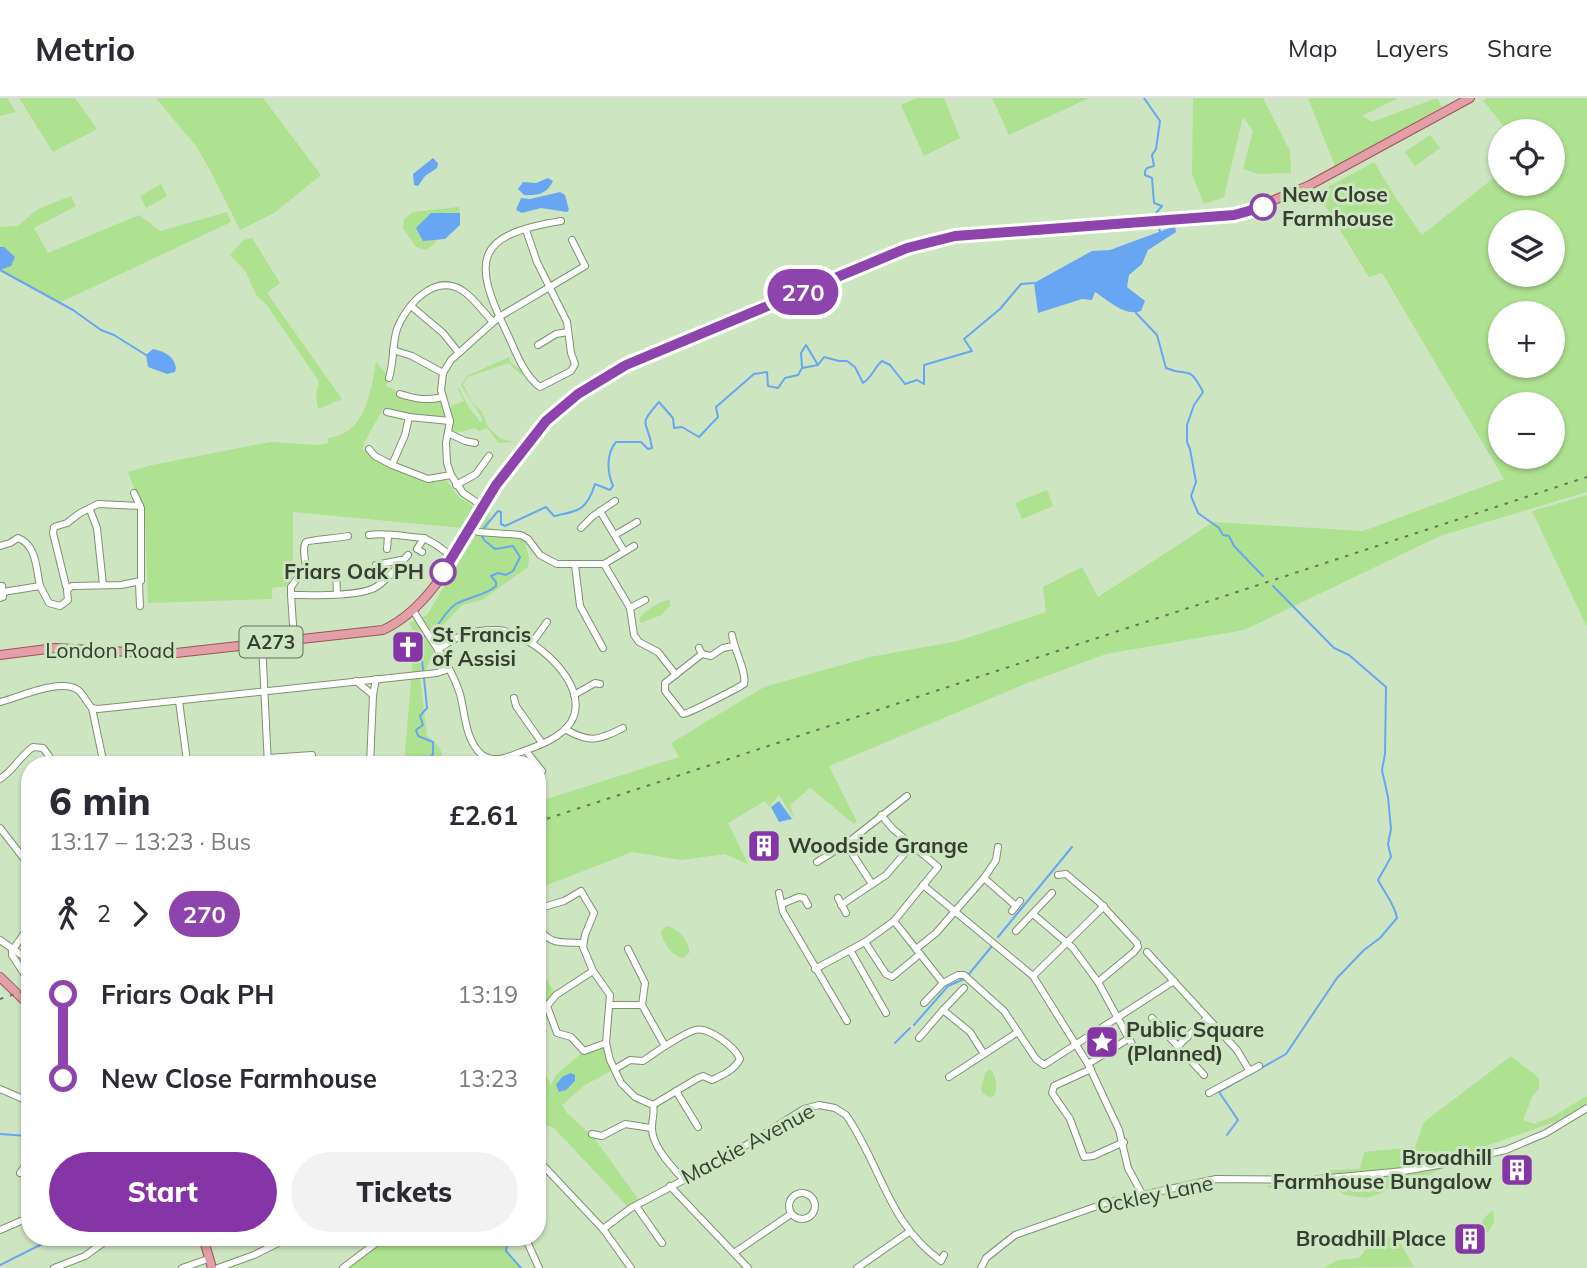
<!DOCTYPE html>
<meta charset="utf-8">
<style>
:root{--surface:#fff;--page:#f2f2f3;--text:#2b2b33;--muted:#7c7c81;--line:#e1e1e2;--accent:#8535a5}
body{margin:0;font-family:Mulish,sans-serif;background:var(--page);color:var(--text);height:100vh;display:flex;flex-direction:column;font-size:26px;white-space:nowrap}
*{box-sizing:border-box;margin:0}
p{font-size:23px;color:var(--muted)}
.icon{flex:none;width:38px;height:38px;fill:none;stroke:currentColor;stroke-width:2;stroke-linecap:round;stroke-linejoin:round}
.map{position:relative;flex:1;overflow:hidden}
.panel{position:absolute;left:21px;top:658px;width:525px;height:490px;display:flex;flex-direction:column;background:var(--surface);border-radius:28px;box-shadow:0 2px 5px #0004}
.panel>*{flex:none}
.badge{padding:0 14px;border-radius:23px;font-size:24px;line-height:46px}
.tools{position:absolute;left:1488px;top:21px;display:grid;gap:14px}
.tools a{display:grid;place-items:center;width:77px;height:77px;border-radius:50%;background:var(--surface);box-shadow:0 2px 5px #0004;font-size:35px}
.map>.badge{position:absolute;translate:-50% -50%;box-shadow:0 0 0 4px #fff}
.legs{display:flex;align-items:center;gap:10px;height:77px;padding:0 28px;font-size:23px}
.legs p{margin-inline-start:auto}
.overview{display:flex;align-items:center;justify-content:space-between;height:119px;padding:0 28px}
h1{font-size:38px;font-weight:800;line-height:52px}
.cta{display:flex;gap:14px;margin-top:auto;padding:14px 28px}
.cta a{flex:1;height:80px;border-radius:42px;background:var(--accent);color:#fff;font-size:28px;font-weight:800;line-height:80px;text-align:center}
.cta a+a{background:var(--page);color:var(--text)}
ul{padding:0 28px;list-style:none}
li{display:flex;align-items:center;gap:24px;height:84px;font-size:26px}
li i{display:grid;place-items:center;width:10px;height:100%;margin:0 9px;background:currentColor}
li i::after{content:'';width:18px;height:18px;margin:-9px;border:5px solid;border-radius:50%;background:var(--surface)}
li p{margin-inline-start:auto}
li:first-child i{background:linear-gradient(#0000 50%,currentColor 0)}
li:last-child i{background:linear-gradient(currentColor 50%,#0000 0)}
header{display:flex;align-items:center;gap:42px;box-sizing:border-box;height:98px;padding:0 35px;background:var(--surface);border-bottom:2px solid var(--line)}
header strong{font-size:33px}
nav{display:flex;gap:38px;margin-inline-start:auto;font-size:24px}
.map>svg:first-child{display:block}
</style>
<header>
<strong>Metrio</strong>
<nav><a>Map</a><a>Layers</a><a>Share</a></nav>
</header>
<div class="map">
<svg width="1587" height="1170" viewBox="0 0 1587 1170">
<rect width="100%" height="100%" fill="#cee5c2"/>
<g fill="#aee190" fill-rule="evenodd">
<polygon points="0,0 7,0 16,14 0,18"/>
<polygon points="19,0 75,0 97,31 53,54"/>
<polygon points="156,0 263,0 321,77 274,115 240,132 210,72 196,48"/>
<polygon points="917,0 944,0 960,40 924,58 901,7"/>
<polygon points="992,0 1089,0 1009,37"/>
<polygon points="1193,0 1263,0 1290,53 1291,75 1259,76 1243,71 1253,33 1243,19 1224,99 1204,106 1192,76"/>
<polygon points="1308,0 1398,0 1362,18 1372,24 1437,0 1442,9 1335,68"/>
<path d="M1487,0H1587V394L1440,438L1244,532L1106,556L1030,584L829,668L857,724L854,726L810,690L790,707L794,721L779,697L769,709L765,703L728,725L748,766L725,756L682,762L632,754L537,791V704L679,659L671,645L764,589L870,559L958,543L1046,514L1043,489L1082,469L1098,499L1213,424L1363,433L1504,381L1384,178L1381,175L1369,179L1317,95L1374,64L1396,100L1422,137L1500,75V86H1552V33H1507L1483,2ZM1500,124H1552V177H1500ZM1500,215H1552V268H1500ZM1500,306H1552V359H1500Z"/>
<polygon points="1430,37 1440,50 1415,68 1405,54"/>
<polygon points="161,86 167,98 146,110 140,98"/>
<polygon points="71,98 76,108 34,130 48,155 139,117 160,133 227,114 231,124 61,204 0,172 0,129 18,128 38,111"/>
<polygon points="459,109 460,115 431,115 437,140 436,144 427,152 416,149 403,130 404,121 413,114"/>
<polygon points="252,140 280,185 267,195 342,301 318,311 316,299 319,283 266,206 256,197 246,174 230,157 244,142"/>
<polygon points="509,259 511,265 525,275 521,277 509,265 468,279 463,286 472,304 482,314 488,329 501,341 515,344 499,345 487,330 479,333 475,330 460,334 452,333 451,308 464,303 458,291 459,290 468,308 481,325 482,320 461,287 467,278"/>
<path d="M376,264L387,276L385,281L388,284L386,288L399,294V298L421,304L441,302L446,319L407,317L383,311L364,345L363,351L374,361L426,385L446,382L458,398L474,409L462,430L293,414V460L289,488L272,490V501L148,505L145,419L128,374L152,367L270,344L318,347L329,345L327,340C333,339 339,338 344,335C367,324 372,287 376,264Z"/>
<polygon points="1047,392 1053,408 1022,421 1015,405"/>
<polygon points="1587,397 1587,529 1532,413"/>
<path d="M490,413L488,430L523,436L529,460L528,469L482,502L462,507L441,529L430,547L435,555L420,580L427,638C437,646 445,653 442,667H404L415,536L409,525L427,517Z"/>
<path d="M670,502V508L661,517L641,525L639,521C644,513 661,502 670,502Z"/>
<path d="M667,828C678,830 690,844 689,855L683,860C673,859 662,844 661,833Z"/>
<polygon points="537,860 541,862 541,872 556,897 549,905 552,919 537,927"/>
<polygon points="606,945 615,971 585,987 562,1007 567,1015 594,1040 639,1102 632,1113 554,1030 537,1024 537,962 551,987 555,978 584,953"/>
<path d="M1511,958L1539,980V991L1532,999L1523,1022L1534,1026L1554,1018L1587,998V1005L1557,1023L1489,1047L1417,1083L1387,1091L1382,1095L1367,1100L1345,1097L1329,1088C1309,1095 1290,1083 1269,1090L1266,1088L1296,1084H1318L1330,1072L1360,1071L1364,1054L1415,1049L1424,1024Z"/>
<path d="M990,971C996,977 998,990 994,998L989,999L983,996L981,991L985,975Z"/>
<polygon points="1493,1112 1494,1124 1488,1134 1483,1134 1480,1129 1484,1120"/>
<polygon points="389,1139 506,1139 505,1149 520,1170 347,1170"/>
<polygon points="1382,1139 1397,1139 1414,1169 1324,1170 1338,1162 1359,1160 1371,1145"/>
</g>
<g fill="#68a6f3">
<polygon points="433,60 438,65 437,70 425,78 418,88 414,87 413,76"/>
<path d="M548,80L553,83C547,96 537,98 524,97L518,91L523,84L536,85Z"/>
<polygon points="560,94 565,97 569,112 567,114 541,110 522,115 516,112 521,100 530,101"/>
<polygon points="431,115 460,115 460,127 445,141 423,143 416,130"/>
<path d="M1175,128L1176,134L1148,152L1142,166L1129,177L1127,189L1145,203L1141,213C1125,219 1108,202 1095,194L1092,202L1082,201L1038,215L1034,185L1092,153L1110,152Z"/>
<polygon points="0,149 4,149 15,159 11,168 0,172"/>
<path d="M153,251C164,253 174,258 176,270L175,274L167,276L148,269L146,257Z"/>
<polygon points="779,703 792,721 779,724 771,709"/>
<polygon points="571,975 575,977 575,983 566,992 559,994 556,987 562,979"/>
</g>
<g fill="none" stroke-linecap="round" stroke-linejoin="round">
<g stroke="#68a6f3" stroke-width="2">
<polyline points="1144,0 1160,23 1156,51 1152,57 1154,68 1147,70 1145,73 1145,77 1152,80 1154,105 1162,108 1156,115 1157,119"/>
<polyline points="1158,124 1160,134"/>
<polyline points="0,172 73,212 101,232 114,237 146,257"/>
<path d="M1136,215L1157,237L1166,270C1189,280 1188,265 1203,294L1194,307L1187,327V344L1190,351L1196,384L1191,398L1198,415L1219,430L1223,437L1229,438L1234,448L1263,478"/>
<polyline points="802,269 801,255 806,247 818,267"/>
<path d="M483,431L498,413L501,414V426L505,428L546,409L554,418C579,413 587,412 595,386L610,392L613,388C607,374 606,356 616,344H641L648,351L652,350C648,321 636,330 659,304L673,320L674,330L682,329L699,339L718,319L716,309L754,276L767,274L768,288L778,290L785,280L798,277L802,270L818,267L824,259L839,263H847L855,269L863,285C872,279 874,270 882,263L890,267L905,286L917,282L924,286V267L972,253L964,241L1000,211L1021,186L1034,185"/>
<path d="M430,535C440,527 445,513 456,506C470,498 485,498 496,488V484L491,478L498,475L506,477L513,473L520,459L513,448L495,451L484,442L481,436"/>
<polyline points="423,572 420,540 425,538"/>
<polyline points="424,580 427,610 420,618 423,627 416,632 418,638 433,644 433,656 424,667"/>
<polyline points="998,839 1072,749"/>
<polyline points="969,876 992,848"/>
<polyline points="914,927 948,888 964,881"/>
<polyline points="895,945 910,930"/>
<polyline points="0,1036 28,1038 30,1041"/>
<path d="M1227,1037L1238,1022L1219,994L1286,956L1337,880L1364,852L1380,840L1397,820C1395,807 1384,794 1378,782L1391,759L1388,746L1391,731L1388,699L1382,672L1385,656L1386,589L1349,557L1334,550L1273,488"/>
<polyline points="508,1139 506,1153 521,1170"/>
<polyline points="0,1167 46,1144 68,1139"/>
</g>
<defs>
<g id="minor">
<path d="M526,132L537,164L567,224L571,255L575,266L571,273L540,289C524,278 515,252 507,235C471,161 475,137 561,123"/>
<polyline points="411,208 443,235 459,255"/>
<polyline points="538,247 556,236 568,234"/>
<polyline points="393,252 412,258 443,275"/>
<path d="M389,280C394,264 392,247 397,231C406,207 435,174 463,193C474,200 483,214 493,224"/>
<path d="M400,296C416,301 427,303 443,299"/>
<polyline points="387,314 409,319"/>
<polyline points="450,323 409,319 405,337 392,367 428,381 451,377"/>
<polyline points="448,335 465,343 475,345"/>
<polyline points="369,351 375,358 392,367"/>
<polyline points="456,387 476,376 489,358"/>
<polyline points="484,409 463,395 451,377 447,365 446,345 450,323 441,292 443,275 451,262 499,219 585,168 572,142"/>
<polyline points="90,412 97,430 103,487"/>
<polyline points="600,413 624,453"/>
<polyline points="471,430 478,434 521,437 528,441 540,457 557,466 604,466 634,448"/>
<polyline points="581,430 593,418 615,403"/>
<path d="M369,437C386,434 406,439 424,440"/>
<polyline points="615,437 637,424"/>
<path d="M0,448L10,445L18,440C37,447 36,471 40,488"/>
<polyline points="387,451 388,438"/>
<polyline points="422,454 417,451 424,440 435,446 453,459"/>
<polyline points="604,466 630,510 634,537 639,544 658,554 676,577"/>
<polyline points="376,467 401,462"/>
<polyline points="575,467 580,508 603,550"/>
<polyline points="336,474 337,496"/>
<polyline points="139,485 140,508"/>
<polyline points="0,488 2,488 3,499 0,500"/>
<polyline points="68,490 66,488 53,435 54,429 67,425 80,415 98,406 140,408"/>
<polyline points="3,494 40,488 49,505 60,508 68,502 67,492 72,488 121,487 141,483 141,410 134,395"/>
<path d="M291,497V489L306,468C305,462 302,449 306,444C308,442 341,440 348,438"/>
<polyline points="630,510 645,502"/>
<path d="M413,512C429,540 450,565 460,596C465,615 465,641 481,656C493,666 509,659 521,654C538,648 561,640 571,624C593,587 532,535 498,532C476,531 455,538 438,552"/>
<path d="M294,541L291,497C311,497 360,499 376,489C389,481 398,468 408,457"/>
<polyline points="262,545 268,667"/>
<polyline points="532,545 547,524"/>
<polyline points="699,550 702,556 711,558 723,550 733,548"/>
<path d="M702,556L665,585V593L683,616C688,616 736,591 744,586C747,574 734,552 732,537"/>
<polyline points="356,583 373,597"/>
<polyline points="574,597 595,585 600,586"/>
<polyline points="514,600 516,608 542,645"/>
<polyline points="179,603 187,663"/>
<path d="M0,604C20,599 60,580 78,592C84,597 87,605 92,610L98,611L437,575L449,571"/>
<polyline points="92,610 104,667"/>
<path d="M565,631C590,646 599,642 623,630"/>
<polyline points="526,653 542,673"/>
<polyline points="268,660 312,657"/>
<polyline points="370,667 373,597 376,581"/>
<path d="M0,681C14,672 20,658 33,649L43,650L49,658L50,667"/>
<polyline points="0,730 25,762 30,772"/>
<polyline points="846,746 872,786"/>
<polyline points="817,764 846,746 907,698"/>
<polyline points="1058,777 1066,776 1099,804 1137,845 1138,849 1134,854 1098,884"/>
<polyline points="984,780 1016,808"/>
<polyline points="923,787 1033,878 1088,966 1119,1032 1128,1070 1142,1096"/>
<polyline points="779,795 783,814 847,923"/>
<polyline points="838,800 846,815"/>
<polyline points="782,806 799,799 804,800 808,807"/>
<polyline points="841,807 886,777 912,747"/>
<path d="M537,811L564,803L581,793L594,815L585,837L583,849L593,873L610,897L606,945L610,962L621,985L635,999L653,1007C655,1015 652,1020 652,1029C651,1047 671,1068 683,1081"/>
<polyline points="1012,813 1020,803"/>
<polyline points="1033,816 1073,850 1098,884 1133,948"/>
<polyline points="894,823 943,885 958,877 964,877 1004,913 1036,961 1044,967 1174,883"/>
<path d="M537,826C548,848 561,844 583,845"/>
<polyline points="1016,833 1052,795"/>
<polyline points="0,842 30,863"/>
<polyline points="865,844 886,876 892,879 920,856"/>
<polyline points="628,851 645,885 642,907"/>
<polyline points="916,851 936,835 984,780 996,762 998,749"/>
<polyline points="850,852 886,915"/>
<polyline points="12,853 12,857 25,877 30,875"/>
<polyline points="12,853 30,827"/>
<polyline points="1147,854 1237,952 1249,972"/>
<polyline points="815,871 865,844 894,823 938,769 893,731 881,717"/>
<polyline points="593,873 556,897 547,908 557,935 571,939 584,953 606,945"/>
<polyline points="1033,878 1104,808"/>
<polyline points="924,905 943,885"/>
<polyline points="610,907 642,907 665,948 643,963 630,962 615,971"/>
<polyline points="943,912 964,890"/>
<polyline points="1152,920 1204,977"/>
<polyline points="919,940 943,912 970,934 984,956"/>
<polyline points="1177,949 1207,920"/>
<polyline points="1088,966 1128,941"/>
<polyline points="1091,971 1054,988 1052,995 1070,1021 1084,1059 1093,1058 1124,1044"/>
<polyline points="949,979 1018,934"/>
<polyline points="0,991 30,1004"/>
<polyline points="676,993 698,1029"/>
<polyline points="1209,995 1259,968"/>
<path d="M653,1007L698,980L703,978L712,982C723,977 734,972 740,961C735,949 708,928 695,932C685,935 674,943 665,948"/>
<polyline points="592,1036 602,1038 625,1026 651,1030"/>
<polyline points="537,1061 603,1131 631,1170"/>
<polyline points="20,1075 30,1061"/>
<polyline points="670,1088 748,1170"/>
<circle cx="802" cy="1108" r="13"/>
<polyline points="636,1108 662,1145"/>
<path d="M603,1131L631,1110L727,1059L804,1011L819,1007L835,1010L846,1017C882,1069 887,1124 941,1163L944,1157"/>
<polyline points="0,1132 30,1119"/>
<polyline points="326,1139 332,1142 337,1139"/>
<polyline points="525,1139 539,1170"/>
<polyline points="734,1155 791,1116"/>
<polyline points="54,1170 85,1158 111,1139"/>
<polyline points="182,1170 208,1161"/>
<polyline points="218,1170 254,1157 290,1139"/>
<polyline points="343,1170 384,1139"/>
<polyline points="857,1170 909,1134"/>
<polyline points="981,1170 986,1160 1015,1137 1106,1105 1216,1081 1308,1082 1404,1073 1438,1067 1506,1052 1546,1035 1587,1010"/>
</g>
<g id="major">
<path d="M0,557L55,550L167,556L383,532C439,506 463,437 496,388C510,367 528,345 544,326C577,286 629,266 674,247C713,231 753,216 792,199C845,177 898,148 955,138L1147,124L1248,113L1310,87L1470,0"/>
<polyline points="0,879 30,908"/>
<polyline points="203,1139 212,1170"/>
</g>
</defs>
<use href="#minor" stroke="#7d9271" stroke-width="8"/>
<use href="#major" stroke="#9b5458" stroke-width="10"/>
<use href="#minor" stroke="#fff" stroke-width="6"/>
<use href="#major" stroke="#e39fa7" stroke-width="8"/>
<g stroke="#677560" stroke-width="2" stroke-dasharray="3.5 7" stroke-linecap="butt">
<polyline points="537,724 1587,379"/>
<polyline points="0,901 30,891"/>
</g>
</g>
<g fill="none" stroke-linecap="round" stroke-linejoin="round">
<defs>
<polyline id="line-1" points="443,474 496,387 546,323 578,296 626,267 907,150 955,138 1234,117 1263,109"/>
</defs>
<use href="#line-1" stroke="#fff" stroke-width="16"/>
<use href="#line-1" stroke="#8e44ad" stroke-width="10"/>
</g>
<defs>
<symbol id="church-square" viewBox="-11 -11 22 22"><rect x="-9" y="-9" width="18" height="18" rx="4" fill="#8535a5" stroke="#cee5c2"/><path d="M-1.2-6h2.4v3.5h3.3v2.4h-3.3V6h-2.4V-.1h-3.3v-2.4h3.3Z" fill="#fff"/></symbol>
<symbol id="building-square" viewBox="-11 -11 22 22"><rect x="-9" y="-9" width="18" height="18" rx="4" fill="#8535a5" stroke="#cee5c2"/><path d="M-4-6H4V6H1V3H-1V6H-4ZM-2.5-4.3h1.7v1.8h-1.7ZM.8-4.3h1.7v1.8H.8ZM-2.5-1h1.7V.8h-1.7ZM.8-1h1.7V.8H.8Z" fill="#fff"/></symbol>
<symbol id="sight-square" viewBox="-11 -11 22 22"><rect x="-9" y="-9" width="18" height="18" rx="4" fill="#8535a5" stroke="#cee5c2"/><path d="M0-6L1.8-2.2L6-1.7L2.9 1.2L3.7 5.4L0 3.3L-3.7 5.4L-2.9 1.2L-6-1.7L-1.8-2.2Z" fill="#fff"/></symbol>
</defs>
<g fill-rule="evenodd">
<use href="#church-square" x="389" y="530" width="38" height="38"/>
<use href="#building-square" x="745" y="729" width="38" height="38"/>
<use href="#sight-square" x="1083" y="925" width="38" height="38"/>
<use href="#building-square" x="1498" y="1053" width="38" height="38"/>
<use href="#building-square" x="1451" y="1122" width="38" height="38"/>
</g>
<g fill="#fff" stroke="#8e44ad" stroke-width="3.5">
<circle cx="1263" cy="109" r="12"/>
<circle cx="443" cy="474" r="12"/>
</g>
<g text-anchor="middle" stroke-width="6" stroke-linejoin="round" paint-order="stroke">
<rect fill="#cee5c2" stroke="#64715c" stroke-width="2" x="239.5" y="528.5" width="63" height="31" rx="5"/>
<g font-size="19" font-weight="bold" fill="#363f31">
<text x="271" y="551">A273</text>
</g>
<g font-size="21" font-weight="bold" fill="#363f31" stroke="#cee5c2" text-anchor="start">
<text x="1282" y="104">New Close<tspan x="1282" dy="24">Farmhouse</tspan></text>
<text x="424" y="481" text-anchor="end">Friars Oak PH</text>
</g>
<g font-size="21" font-weight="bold" fill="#363f31" stroke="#cee5c2" text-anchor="start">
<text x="432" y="544">St Francis<tspan x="432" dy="24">of Assisi</tspan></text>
<text x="788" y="755">Woodside Grange</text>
<text x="1126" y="939">Public Square<tspan x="1126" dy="24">(Planned)</tspan></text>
<text x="1492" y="1067" text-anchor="end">Broadhill<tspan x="1492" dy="24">Farmhouse Bungalow</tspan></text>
<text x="1446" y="1148" text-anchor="end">Broadhill Place</text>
</g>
<g font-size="21" fill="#363f31" stroke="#cee5c2">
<text x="110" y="560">London Road</text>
<text transform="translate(748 1046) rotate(-28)" y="7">Mackie Avenue</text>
<text transform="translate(1155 1097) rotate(-12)" y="7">Ockley Lane</text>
</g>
</g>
</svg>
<div class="tools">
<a><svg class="icon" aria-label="locate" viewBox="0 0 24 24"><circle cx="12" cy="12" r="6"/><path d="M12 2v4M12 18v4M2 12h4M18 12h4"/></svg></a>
<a><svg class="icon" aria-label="layers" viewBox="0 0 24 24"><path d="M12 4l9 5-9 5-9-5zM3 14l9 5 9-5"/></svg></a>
<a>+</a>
<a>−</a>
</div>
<b class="badge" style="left:803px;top:194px;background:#8e44ad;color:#fff">270</b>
<section class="panel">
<div class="overview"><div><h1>6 min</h1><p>13:17 – 13:23 · Bus</p></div><b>£2.61</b></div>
<div class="legs"><svg class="icon" aria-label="walk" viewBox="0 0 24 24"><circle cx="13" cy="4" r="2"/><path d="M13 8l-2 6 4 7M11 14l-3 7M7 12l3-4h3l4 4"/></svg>2<svg class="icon" aria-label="forward" viewBox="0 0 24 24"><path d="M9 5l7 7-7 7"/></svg><b class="badge" style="background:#8e44ad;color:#fff">270</b></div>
<ul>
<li><i style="color:#8e44ad"></i><b>Friars Oak PH</b><p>13:19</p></li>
<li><i style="color:#8e44ad"></i><b>New Close Farmhouse</b><p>13:23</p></li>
</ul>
<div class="cta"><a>Start</a><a>Tickets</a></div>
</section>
</div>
